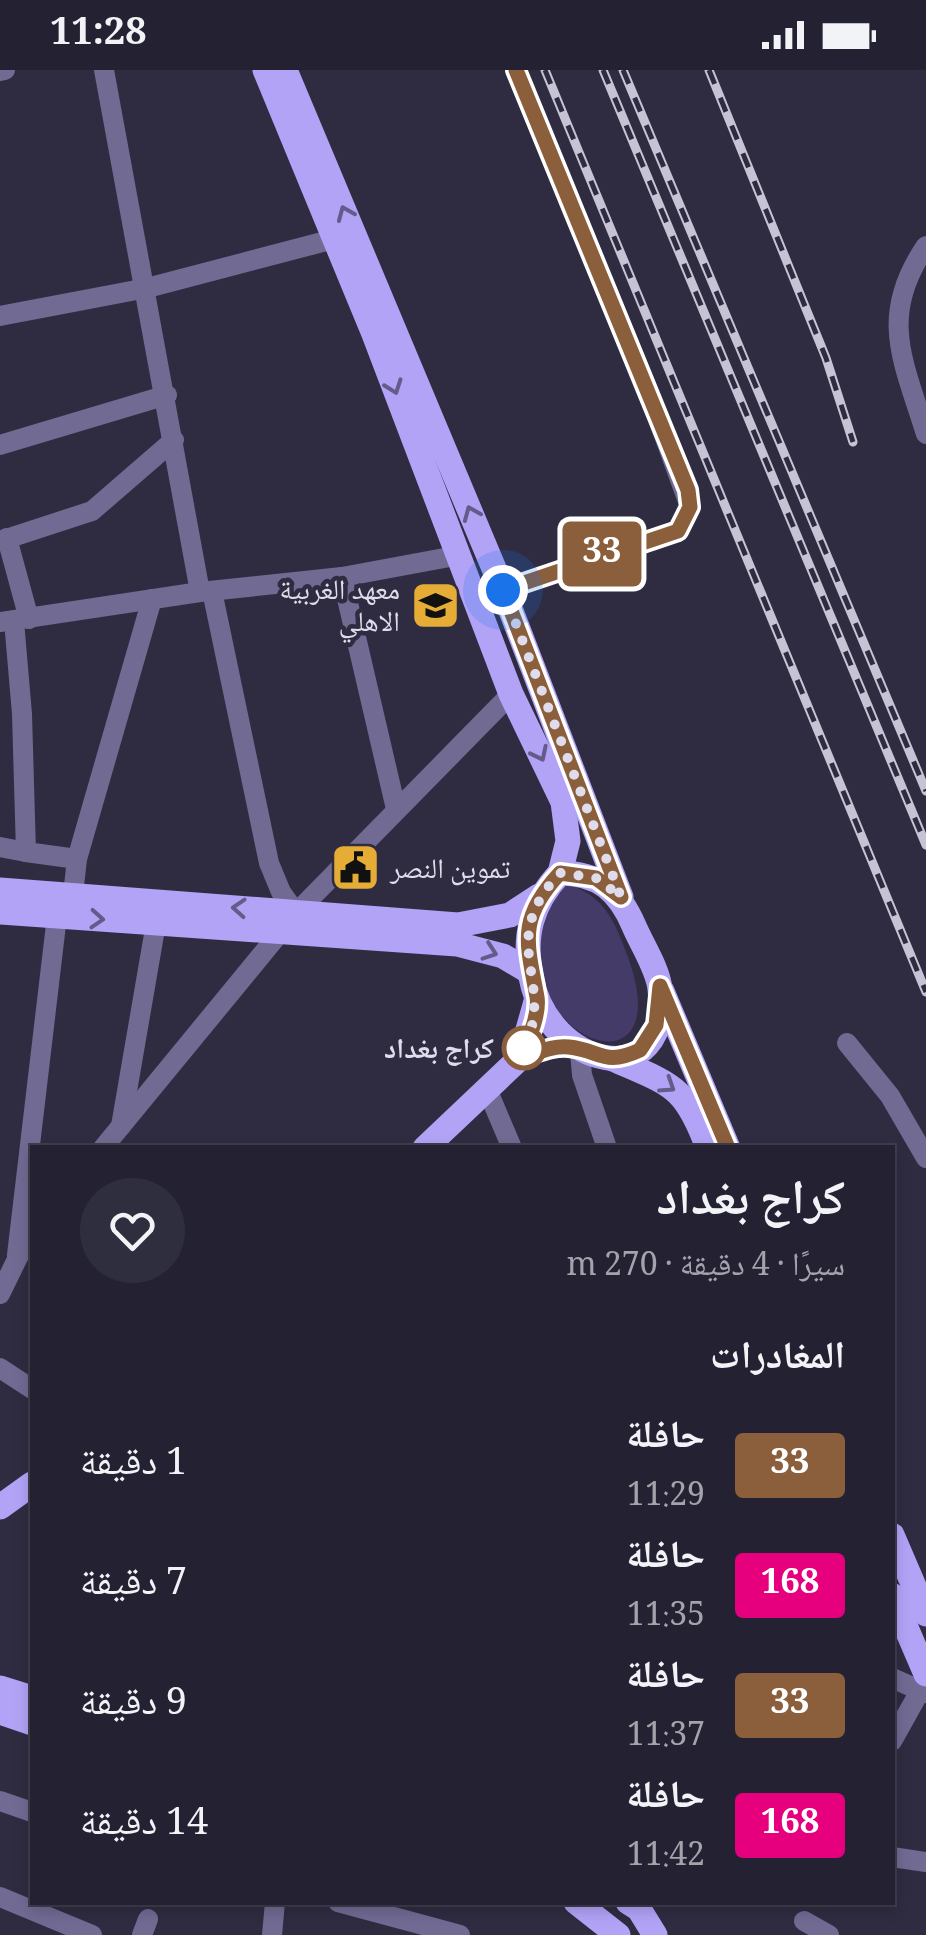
<!DOCTYPE html>
<html lang="ar">
<meta charset="utf-8">
<style>
:root{--surface:#232132;--page:#2f2e3e;--text:#f1f3f6;--muted:#a3a3ac;--line:#403e4d}
body{margin:0;font-family:Georgia,"Noto Naskh Arabic",serif;background:var(--page);color:var(--text);direction:rtl;height:100vh;display:flex;flex-direction:column;font-size:38px;white-space:nowrap}
*{box-sizing:border-box;margin:0}
p{font-size:32px;color:var(--muted)}
.icon{flex:none;width:55px;height:55px;fill:none;stroke:currentColor;stroke-width:2;stroke-linecap:round;stroke-linejoin:round}
.map{position:relative;flex:1;overflow:hidden;direction:ltr}
.sheet{position:absolute;left:30px;top:1075px;width:865px;height:760px;display:flex;flex-direction:column;background:var(--surface);border-radius:0px;box-shadow:0 5px 15px #0003,0 0 0 2px var(--line);direction:rtl}
.sheet>*{flex:none}
.badge{padding:0 20px;border-radius:8px;font-size:35px;line-height:65px}
.you{position:absolute;width:50px;height:50px;margin:-25px;border:8px solid #fff;border-radius:50%;background:#1a73e8;box-shadow:0 0 0 15px #1a73e833}
.map>.badge{position:absolute;translate:-50% -50%;box-shadow:0 0 0 5px #fff}
h2{padding:0 50px;font-size:38px;line-height:90px}
.round{display:grid;place-items:center;flex:none;width:105px;height:105px;border-radius:52px;background:var(--page)}
.overview{display:flex;align-items:center;justify-content:space-between;height:170px;padding:0 50px}
h1{font-size:48px;font-weight:700;line-height:75px}
ul{padding:0;list-style:none}
li{display:flex;align-items:center;gap:30px;height:120px;padding:0 50px}
li div{flex:1}
li b{display:block;font-size:38px}
li em{font-style:normal}
li .badge{min-width:110px;font-weight:700;text-align:center}
.status{display:flex;justify-content:space-between;align-items:center;height:70px;padding:0 50px;background:var(--surface);direction:ltr}
.status svg{height:28px;fill:currentColor}
.map>svg:first-child{display:block}
</style>
<div class="status"><b>11:28</b><svg viewBox="0 0 49 12"><path d="M0 12V9h3v3zM5 12V6h3v6zM10 12V3h3v9zM15 12V0h3v12zM26 1h20v11H26zM47 4h2v5h-2z"/></svg></div>
<div class="map">
<svg width="926" height="1865" viewBox="0 0 926 1865">
<rect width="100%" height="100%" fill="#2f2c42"/>
<path fill="#443b68" d="M570,815C604,827 614,850 626,882C682,1025 522,982 538,856C540,843 554,827 561,816Z"/>
<g fill="none" stroke-linecap="round" stroke-linejoin="round">
<g stroke="#716a93" stroke-width="20">
<polyline points="104,0 200,522"/>
<polyline points="0,1 5,0"/>
<path d="M926,176C878,246 903,290 926,364"/>
<polyline points="0,246 147,218 334,169"/>
<polyline points="0,375 167,325"/>
<polyline points="7,468 29,549"/>
<polyline points="0,471 92,441 174,370"/>
<polyline points="342,507 396,739"/>
<polyline points="503,520 678,461 690,437 645,313 516,0"/>
<polyline points="212,521 269,793 281,822 296,843"/>
<polyline points="14,551 22,644 26,782 77,789"/>
<polyline points="0,552 200,522 342,507 455,486"/>
<polyline points="0,777 26,782"/>
<polyline points="73,825 77,789 152,529"/>
<polyline points="847,973 890,1026 926,1088"/>
<polyline points="580,982 582,1005 607,1078"/>
<polyline points="487,1019 512,1078"/>
<polyline points="121,1056 156,853"/>
<polyline points="103,1078 296,843 511,624"/>
<polyline points="17,1185 57,846"/>
<polyline points="0,1224 23,1177"/>
<polyline points="0,1298 32,1319"/>
<polyline points="892,1608 926,1623"/>
<polyline points="892,1671 920,1621"/>
<polyline points="0,1731 32,1742"/>
<polyline points="892,1787 926,1792"/>
<polyline points="0,1827 92,1865"/>
<polyline points="338,1832 460,1865"/>
<polyline points="804,1851 829,1865"/>
<polyline points="142,1865 148,1849"/>
<polyline points="272,1865 275,1832"/>
</g>
<g stroke="#b2a3f7" stroke-width="25">
<polyline points="265,0 374,264 511,624 563,732 568,771 560,803"/>
<polyline points="285,0 503,520 621,827"/>
<path d="M560,803C599,803 619,821 634,856C642,875 658,899 660,919C671,1026 548,999 531,907C523,866 531,834 560,803Z"/>
<polyline points="0,820 458,855 510,845 539,826"/>
<polyline points="0,842 457,874 503,886 530,902"/>
<polyline points="662,921 728,1078"/>
<path d="M613,989C672,1015 685,1015 708,1078"/>
<polyline points="425,1078 520,988 537,928"/>
<polyline points="0,1437 32,1414"/>
<polyline points="892,1465 926,1544"/>
<polyline points="892,1525 926,1604"/>
<polyline points="0,1618 32,1628"/>
<polyline points="0,1642 32,1653"/>
<polyline points="576,1832 618,1865"/>
<polyline points="628,1832 639,1839 655,1865"/>
</g>
<defs>
<g id="rail">
<polyline points="545,0 926,922"/>
<polyline points="603,0 926,775"/>
<polyline points="623,0 926,721"/>
<polyline points="709,0 826,288 853,372"/>
</g>
</defs>
<use href="#rail" stroke="#c6c4d4" stroke-width="9"/>
<use href="#rail" stroke="#2f2c42" stroke-width="5" stroke-dasharray="15" stroke-linecap="butt"/>
</g>
<defs><path id="oneway-chevron" d="M-2-3.5L2.5 0L-2 3.5" fill="none" stroke-width="1.6" stroke-linecap="round" stroke-linejoin="round" transform="scale(2.5)"/></defs>
<g stroke="#635c8a">
<use href="#oneway-chevron" transform="translate(345 143) rotate(-113)"/>
<use href="#oneway-chevron" transform="translate(394 317) rotate(70)"/>
<use href="#oneway-chevron" transform="translate(471 443) rotate(-113)"/>
<use href="#oneway-chevron" transform="translate(540 684) rotate(64)"/>
<use href="#oneway-chevron" transform="translate(239 838) rotate(-176)"/>
<use href="#oneway-chevron" transform="translate(97 849) rotate(4)"/>
<use href="#oneway-chevron" transform="translate(490 882) rotate(19)"/>
<use href="#oneway-chevron" transform="translate(668 1016) rotate(33)"/>
</g>
<g fill="none" stroke-linecap="round" stroke-linejoin="round">
<defs>
<path id="line" d="M516,0L688,420L690,437L678,461L503,520L621,827L596,808L560,803C517,849 527,873 537,927C540,946 527,972 520,988C535,984 552,975 569,977C600,980 604,997 640,980L656,955L660,916L728,1078"/>
</defs>
<use href="#line" stroke="#fff" stroke-width="22"/>
<use href="#line" stroke="#8b5e3c" stroke-width="15"/>
<path stroke="#dfddec" stroke-width="10" stroke-dasharray="0 18" d="M503,520L621,827L596,808L560,803C494,873 557,911 524,978"/>
</g>
<defs>
<symbol id="school-square" viewBox="-11 -11 22 22"><rect x="-9" y="-9" width="18" height="18" rx="4" fill="#e6ad36" stroke="#2f2c42"/><path d="M0-5L7-2L0 1L-7-2ZM-4 1L0 2.5L4 1V4Q0 6-4 4Z" fill="#111"/></symbol>
<symbol id="civic-square" viewBox="-11 -11 22 22"><rect x="-9" y="-9" width="18" height="18" rx="4" fill="#e6ad36" stroke="#2f2c42"/><path d="M-.6-6.5H3V-4.5H.6V-3L4-1V1h2V6H-6V1h2V-1L-.6-3ZM-1.2 2.5V6h2.4V2.5Z" fill="#111"/></symbol>
</defs>
<g fill-rule="evenodd">
<use href="#school-square" x="408" y="508" width="55" height="55"/>
<use href="#civic-square" x="328" y="770" width="55" height="55"/>
</g>
<circle fill="#fff" stroke="#8b5e3c" stroke-width="5" cx="524" cy="978" r="20"/>
<g text-anchor="middle" stroke-width="9" stroke-linejoin="round" paint-order="stroke">
<g font-size="28" fill="#dfddec" stroke="#2f2c42" text-anchor="end">
<text x="400" y="529">معهد الغربية<tspan x="400" dy="32">الاهلي</tspan></text>
<text x="390" y="808" text-anchor="start">تموين النصر</text>
</g>
<g font-size="28" font-weight="bold" fill="#dfddec" stroke="#2f2c42" text-anchor="end">
<text x="494" y="988">كراج بغداد</text>
</g>
</g>
</svg>
<div class="you" style="left:503px;top:520px"></div>
<b class="badge" style="left:602px;top:484px;background:#8b5e3c;color:#fff">33</b>
<section class="sheet">
<div class="overview"><div><h1>كراج بغداد</h1><p>سيرًا · 4 دقيقة · 270 m</p></div><a class="round"><svg class="icon" aria-label="heart" viewBox="0 0 24 24"><path d="M12 20l-8-8c-3-5 5-10 8-4 3-6 11-1 8 4z"/></svg></a></div>
<h2>المغادرات</h2>
<ul>
<li><span class="badge" style="background:#8b5e3c;color:#fff">33</span><div><b>حافلة</b><p>11:29</p></div><em>1 دقيقة</em></li>
<li><span class="badge" style="background:#e6007e;color:#fff">168</span><div><b>حافلة</b><p>11:35</p></div><em>7 دقيقة</em></li>
<li><span class="badge" style="background:#8b5e3c;color:#fff">33</span><div><b>حافلة</b><p>11:37</p></div><em>9 دقيقة</em></li>
<li><span class="badge" style="background:#e6007e;color:#fff">168</span><div><b>حافلة</b><p>11:42</p></div><em>14 دقيقة</em></li>
</ul>
</section>
</div>
